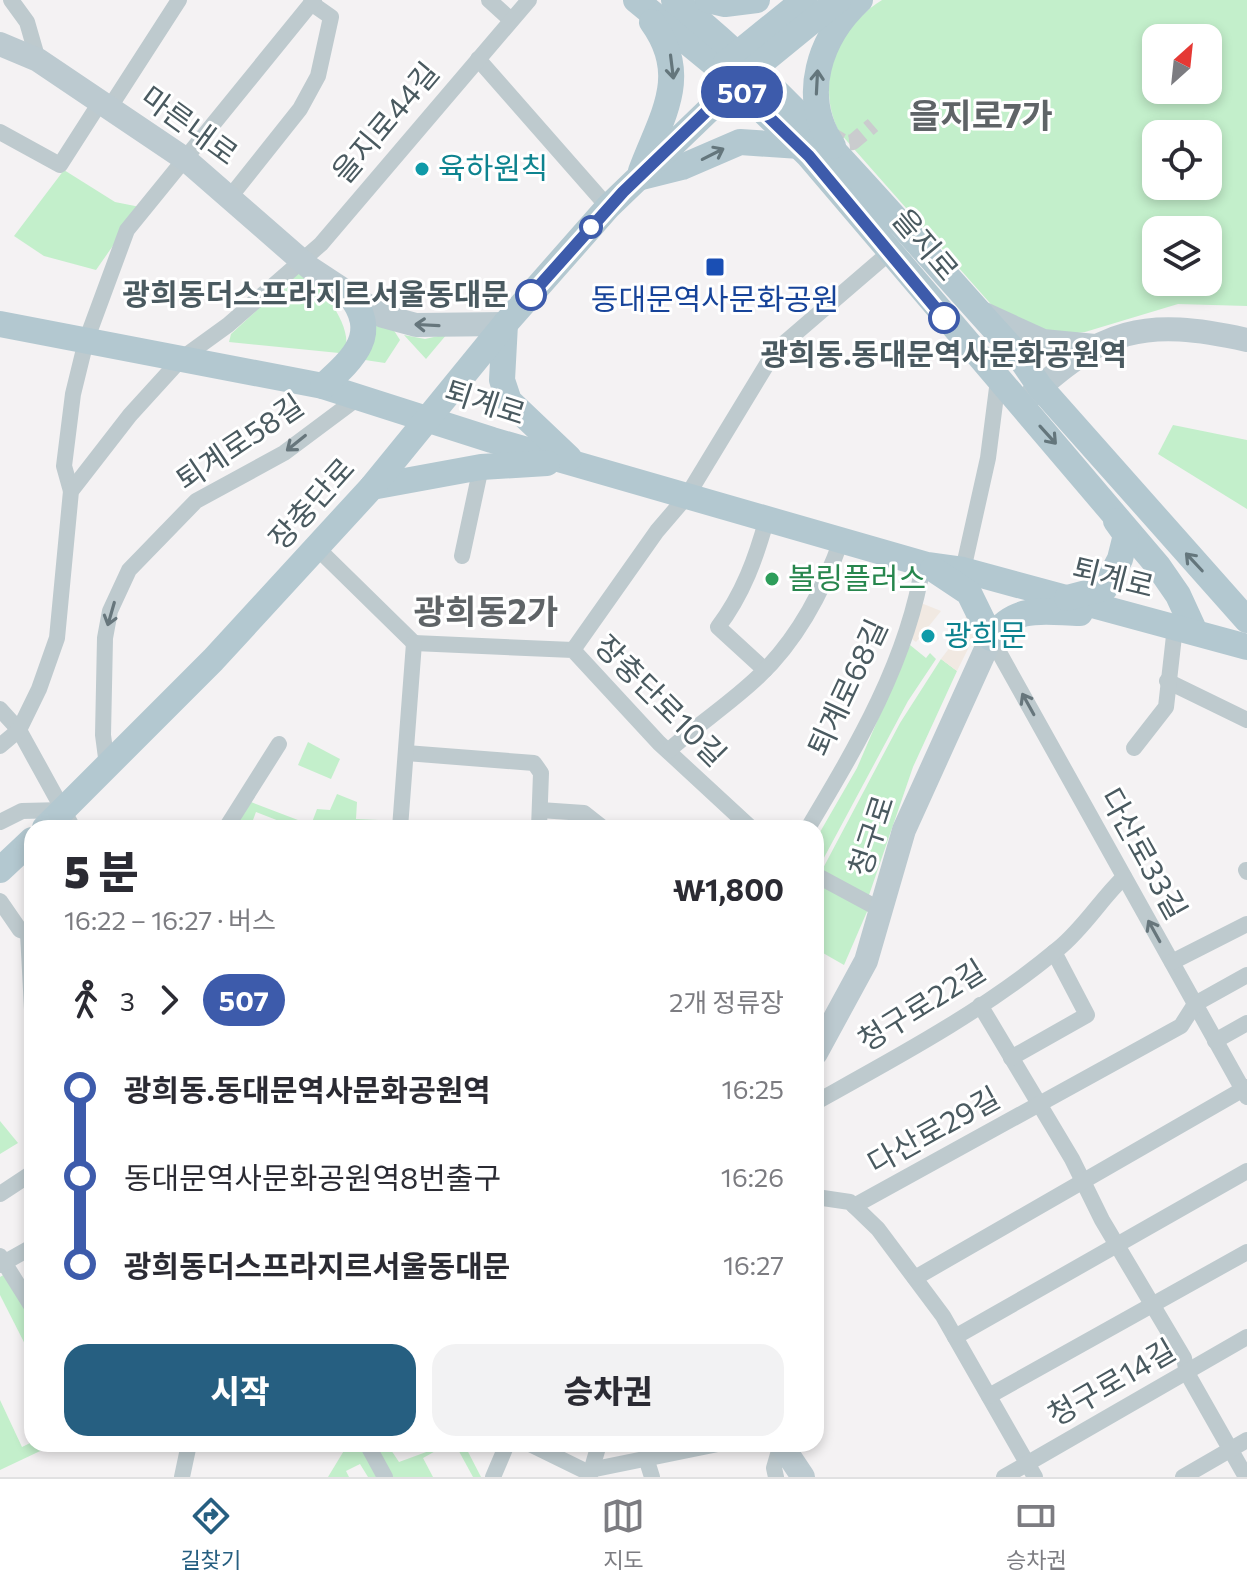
<!DOCTYPE html>
<html lang="ko">
<meta charset="utf-8">
<style>
:root{--surface:#fff;--page:#f2f2f3;--text:#2b2b33;--muted:#7c7c81;--line:#e1e1e2;--accent:#265f81}
body{margin:0;font-family:Commissioner,"Noto Sans KR",sans-serif;background:var(--page);color:var(--text);height:100vh;display:flex;flex-direction:column;font-size:30px;white-space:nowrap}
*{box-sizing:border-box;margin:0}
p{font-size:26px;color:var(--muted)}
.icon{flex:none;width:44px;height:44px;fill:none;stroke:currentColor;stroke-width:2;stroke-linecap:round;stroke-linejoin:round}
.map{position:relative;flex:1;overflow:hidden}
.side{position:absolute;left:24px;top:820px;width:800px;height:632px;display:flex;flex-direction:column;background:var(--surface);border-radius:24px;box-shadow:0 4px 12px #0003}
.side>*{flex:none}
.badge{padding:0 16px;border-radius:26px;font-size:28px;line-height:52px}
.needle{width:52px;rotate:27deg}
.buttons{position:absolute;left:1142px;top:24px;display:grid;gap:16px}
.buttons a{display:grid;place-items:center;width:80px;height:80px;border-radius:16px;background:var(--surface);box-shadow:0 4px 12px #0003;font-size:40px}
.map>.badge{position:absolute;translate:-50% -50%;box-shadow:0 0 0 4px #fff}
.legs{display:flex;align-items:center;gap:12px;height:88px;padding:0 40px;font-size:26px}
.legs p{margin-inline-start:auto}
.head{display:flex;align-items:center;justify-content:space-between;height:136px;padding:0 40px}
h1{font-size:44px;font-weight:800;line-height:60px}
.cta{display:flex;gap:16px;margin-top:auto;padding:16px 40px}
.cta a{flex:1;height:92px;border-radius:24px;background:var(--accent);color:#fff;font-size:32px;font-weight:800;line-height:92px;text-align:center}
.cta a+a{background:var(--page);color:var(--text)}
ul{padding:0 40px;list-style:none}
li{display:flex;align-items:center;gap:28px;height:88px;font-size:30px}
li i{display:grid;place-items:center;width:12px;height:100%;margin:0 10px;background:currentColor}
li i::after{content:'';width:20px;height:20px;margin:-10px;border:6px solid;border-radius:50%;background:var(--surface)}
li p{margin-inline-start:auto}
li:first-child i{background:linear-gradient(#0000 50%,currentColor 0)}
li:last-child i{background:linear-gradient(currentColor 50%,#0000 0)}
.menu{display:flex;justify-content:space-around;align-items:center;height:112px;border-top:2px solid var(--line);background:var(--surface);font-size:22px;color:var(--muted)}
.menu a{display:grid;justify-items:center;gap:4px}
.menu .active{color:var(--accent)}
.map>svg:first-child{display:block}
</style>
<div class="map">
<svg width="1247" height="1477" viewBox="0 0 1247 1477">
<rect width="100%" height="100%" fill="#f4f2f3"/>
<g fill="#c3efcb" fill-rule="evenodd">
<path d="M882,0H1247V306L1178,304L1085,332L1053,336L996,310L839,132C815,83 836,29 882,0ZM1156,38H1208V90H1156ZM1156,134H1208V186H1156ZM1156,230H1208V282H1156Z"/>
<polygon points="64,170 115,202 140,207 96,270 44,256 14,236"/>
<path d="M297,273C318,277 350,324 346,345L339,353L229,342L231,334Z"/>
<polygon points="369,317 393,329 400,340 385,363 365,360"/>
<polygon points="447,334 426,359 404,335 425,339"/>
<polygon points="1173,425 1247,440 1247,509 1158,454"/>
<polygon points="910,645 926,658 930,653 936,659 908,701 819,867 816,865 816,839 857,768"/>
<polygon points="941,659 957,671 913,767 868,898 821,872 900,723"/>
<polygon points="308,742 340,759 331,779 298,765"/>
<polygon points="337,794 357,802 356,819 401,821 400,828 327,821 325,828 297,828 256,812 250,828 231,828 251,802 311,825 317,809 330,810"/>
<polygon points="816,880 869,907 844,965 816,949"/>
<polygon points="0,1121 18,1143 0,1154"/>
<polygon points="5,1274 32,1320 32,1358 0,1295 0,1277"/>
<polygon points="0,1400 22,1447 32,1442 55,1444 0,1470"/>
<polygon points="348,1444 361,1444 378,1477 368,1477 360,1464 346,1471 349,1477 328,1477"/>
<polygon points="371,1444 387,1444 399,1462 448,1444 423,1458 433,1477 389,1477"/>
<polygon points="455,1444 464,1444 481,1477 473,1477"/>
</g>
<g fill="#f1e9e2">
<polygon points="921,603 941,611 916,642 912,639"/>
<polygon points="966,615 977,631 957,671 941,659 963,630"/>
</g>
<g fill="none" stroke-linecap="round" stroke-linejoin="round">
<polyline stroke="#caccce" stroke-width="16" stroke-dasharray="16 8" stroke-linecap="butt" points="828,133 845,143 853,142 873,125"/>
<g stroke="#becace" stroke-width="16">
<polyline points="11,0 27,22 38,60"/>
<polyline points="489,0 511,20"/>
<polyline points="478,59 608,207"/>
<polyline points="110,107 179,0"/>
<polyline points="0,132 60,165 101,101"/>
<polyline points="230,197 300,109 318,76 331,17 311,3"/>
<polyline points="71,491 64,466 73,394 86,341 127,230 314,0"/>
<polyline points="316,547 414,643"/>
<polyline points="462,556 481,467"/>
<polyline points="963,570 988,458 998,380"/>
<polyline points="991,638 1247,1097"/>
<polyline points="414,643 573,650 659,743 751,828"/>
<polyline points="573,650 657,531 687,496 775,351 889,253"/>
<path d="M765,670L718,627C743,594 756,558 767,518"/>
<polyline points="1167,681 1247,720"/>
<polyline points="0,709 19,730 73,828"/>
<polyline points="0,746 19,730 39,689 57,638 71,491 130,415 181,359 228,325 321,244 529,0"/>
<polyline points="1134,748 1166,707 1175,627"/>
<path d="M668,751C697,725 731,703 759,676C799,638 824,589 842,538"/>
<polyline points="406,753 534,763 541,773 539,828"/>
<polyline points="107,765 103,735 105,638 110,611 129,570 196,501 284,453 359,397"/>
<polyline points="540,810 584,813 603,828"/>
<polyline points="0,822 22,811 63,810"/>
<polyline points="226,828 279,744"/>
<polyline points="400,828 414,643"/>
<path d="M808,828C857,746 908,660 923,564"/>
<polyline points="1246,870 1247,872"/>
<polyline points="816,875 881,910"/>
<polyline points="0,901 20,930 32,934"/>
<polyline points="28,933 32,1009"/>
<polyline points="1172,962 1247,924"/>
<polyline points="980,1005 1072,1159 1102,1220 1184,1358 1187,1373 1246,1477"/>
<polyline points="1215,1041 1247,1023"/>
<polyline points="1011,1058 1087,1015 1054,952"/>
<path d="M816,1102C899,1056 985,1010 1058,949C1084,928 1100,900 1124,877"/>
<polyline points="0,1194 32,1173"/>
<polyline points="816,1197 850,1202 878,1229 943,1316 1035,1477"/>
<polyline points="854,1206 1181,1026 1195,1004 1247,975"/>
<polyline points="0,1256 32,1307"/>
<polyline points="0,1265 32,1247"/>
<polyline points="915,1278 1247,1087"/>
<polyline points="955,1337 1247,1171"/>
<polyline points="989,1396 1247,1252"/>
<polyline points="367,1444 385,1477"/>
<polyline points="530,1444 585,1471 718,1444"/>
<polyline points="646,1458 652,1477"/>
<polyline points="590,1475 599,1444"/>
<polyline points="182,1477 189,1444"/>
<polyline points="493,1477 507,1444"/>
<polyline points="776,1477 774,1468 781,1444"/>
<polyline points="1004,1477 1247,1337"/>
<polyline points="1183,1477 1247,1440"/>
</g>
<g stroke="#bccad0" stroke-width="24">
<polyline points="0,44 38,60 185,159 310,268 383,316 416,325 505,324"/>
<polyline points="984,314 1043,341 1095,346"/>
<path d="M1025,401C1102,328 1144,317 1247,340"/>
<polyline points="816,1053 866,961 904,830 991,638"/>
<polyline points="781,1444 803,1477"/>
</g>
<g stroke="#b3c8d0" stroke-width="26">
<polyline points="636,0 720,69 809,156 1158,566 1178,595 1195,632"/>
<path d="M674,0C801,101 909,237 1019,356L1040,387L1247,620"/>
<polyline points="708,0 725,4 757,0"/>
<polyline points="726,63 804,0"/>
<path d="M833,146C799,96 820,37 860,0"/>
<path d="M641,171C662,115 691,76 652,22"/>
<polyline points="642,177 682,167 740,142 800,146"/>
<polyline points="0,324 323,386 492,440 927,565 963,570 1247,647"/>
<polyline points="505,324 502,380 509,401 569,458"/>
<path d="M323,386C354,358 381,334 349,294"/>
<polyline points="372,487 481,467 547,463"/>
<path d="M933,569L969,593L991,638C1016,604 1042,612 1080,613"/>
<polyline points="1067,598 1105,588 1120,559 1126,535 1116,521"/>
<polyline points="45,828 213,660 372,487 505,324 608,207 740,80 838,0"/>
<polyline points="0,870 32,840"/>
</g>
</g>
<defs><path id="oneway-shaft" d="M-6 0H5M1.5-3L5.5 0L1.5 3" fill="none" stroke-width="1.6" stroke-linecap="round" stroke-linejoin="round" transform="scale(2)"/></defs>
<g stroke="#64767c">
<use href="#oneway-shaft" transform="translate(672 67) rotate(83)"/>
<use href="#oneway-shaft" transform="translate(817 82) rotate(-87)"/>
<use href="#oneway-shaft" transform="translate(713 154) rotate(-27)"/>
<use href="#oneway-shaft" transform="translate(1048 435) rotate(48)"/>
<use href="#oneway-shaft" transform="translate(1194 562) rotate(-133)"/>
</g>
<use stroke="#66767c" href="#oneway-shaft" transform="translate(427 325) rotate(-177)"/>
<g stroke="#67767c">
<use href="#oneway-shaft" transform="translate(296 443) rotate(141)"/>
<use href="#oneway-shaft" transform="translate(111 614) rotate(106)"/>
<use href="#oneway-shaft" transform="translate(1028 704) rotate(-119)"/>
<use href="#oneway-shaft" transform="translate(1154 931) rotate(-119)"/>
</g>
<g fill="none" stroke-linecap="round" stroke-linejoin="round">
<defs>
<polyline id="line-1" points="531,295 623,192 735,84 809,156 944,318"/>
</defs>
<use href="#line-1" stroke="#fff" stroke-width="18"/>
<use href="#line-1" stroke="#3d5bab" stroke-width="12"/>
</g>
<g fill="#0f9aa8" stroke="#fff" stroke-width="3">
<circle cx="422" cy="169" r="8"/>
<circle cx="928" cy="636" r="8"/>
</g>
<g fill="#fff" stroke="#3d5bab" stroke-width="4">
<circle cx="591" cy="227" r="10"/>
<circle cx="531" cy="295" r="14"/>
<circle cx="944" cy="318" r="14"/>
</g>
<rect fill="#1a4fb4" stroke="#fff" stroke-width="3" x="705" y="257" width="20" height="20" rx="4"/>
<circle fill="#2e9e5b" stroke="#fff" stroke-width="3" cx="772" cy="579" r="8"/>
<g text-anchor="middle" stroke-width="6" stroke-linejoin="round" paint-order="stroke">
<g font-size="30" fill="#4a5a60" stroke="#fff">
<text transform="translate(386 123) rotate(-50)" y="10">을지로44길</text>
<text transform="translate(189 126) rotate(36)" y="10">마른내로</text>
<text transform="translate(925 245) rotate(50)" y="10">을지로</text>
<text transform="translate(485 403) rotate(18)" y="10">퇴계로</text>
<text transform="translate(240 443) rotate(-34)" y="10">퇴계로58길</text>
<text transform="translate(312 504) rotate(-48)" y="10">장충단로</text>
<text transform="translate(1113 578) rotate(14)" y="10">퇴계로</text>
<text transform="translate(848 688) rotate(-65)" y="10">퇴계로68길</text>
<text transform="translate(660 701) rotate(45)" y="10">장충단로10길</text>
<text transform="translate(872 836) rotate(-72)" y="10">청구로</text>
<text transform="translate(1143 854) rotate(61)" y="10">다산로33길</text>
<text transform="translate(922 1006) rotate(-32)" y="10">청구로22길</text>
<text transform="translate(934 1131) rotate(-29)" y="10">다산로29길</text>
<text transform="translate(1112 1383) rotate(-30)" y="10">청구로14길</text>
</g>
<g font-size="30" fill="#0d838f" stroke="#fff" text-anchor="start">
<text x="438" y="179">육하원칙</text>
<text x="944" y="646">광희문</text>
</g>
<g font-size="30" font-weight="bold" fill="#4a5a60" stroke="#fff" text-anchor="end">
<text x="509" y="305">광희동더스프라지르서울동대문</text>
<text x="944" y="365" text-anchor="middle">광희동.동대문역사문화공원역</text>
</g>
<g font-size="30" fill="#164399" stroke="#fff">
<text x="715" y="310">동대문역사문화공원</text>
</g>
<g font-size="30" fill="#27864d" stroke="#fff" text-anchor="start">
<text x="788" y="589">볼링플러스</text>
</g>
<g font-size="34" font-weight="bold" fill="#5f6467" stroke="#fff">
<text x="981" y="128">을지로7가</text>
<text x="486" y="624">광희동2가</text>
</g>
</g>
</svg>
<div class="buttons">
<a><svg class="needle" viewBox="-14 -14 28 28"><path d="M0-13l5 13h-10z" fill="#e53935"/><path d="M0 13l5-13h-10z" fill="#7c7c81"/></svg></a>
<a><svg class="icon" aria-label="locate" viewBox="0 0 24 24"><circle cx="12" cy="12" r="6"/><path d="M12 2v4M12 18v4M2 12h4M18 12h4"/></svg></a>
<a><svg class="icon" aria-label="layers" viewBox="0 0 24 24"><path d="M12 4l9 5-9 5-9-5zM3 14l9 5 9-5"/></svg></a>
</div>
<b class="badge" style="left:742px;top:92px;background:#3d5bab;color:#fff">507</b>
<section class="side">
<div class="head"><div><h1>5 분</h1><p>16:22 – 16:27 · 버스</p></div><b>₩1,800</b></div>
<div class="legs"><svg class="icon" aria-label="walk" viewBox="0 0 24 24"><circle cx="13" cy="4" r="2"/><path d="M13 8l-2 6 4 7M11 14l-3 7M7 12l3-4h3l4 4"/></svg>3<svg class="icon" aria-label="forward" viewBox="0 0 24 24"><path d="M9 5l7 7-7 7"/></svg><b class="badge" style="background:#3d5bab;color:#fff">507</b><p>2개 정류장</p></div>
<ul>
<li><i style="color:#3d5bab"></i><b>광희동.동대문역사문화공원역</b><p>16:25</p></li>
<li><i style="color:#3d5bab"></i><span>동대문역사문화공원역8번출구</span><p>16:26</p></li>
<li><i style="color:#3d5bab"></i><b>광희동더스프라지르서울동대문</b><p>16:27</p></li>
</ul>
<div class="cta"><a>시작</a><a>승차권</a></div>
</section>
</div>
<nav class="menu">
<a class="active"><svg class="icon" aria-label="directions" viewBox="0 0 24 24"><path d="M12 3l9 9-9 9-9-9zM9 14v-3h6M13 9l2 2-2 2"/></svg>길찾기</a>
<a><svg class="icon" aria-label="map" viewBox="0 0 24 24"><path d="M3 6l6-2 6 2 6-2v14l-6 2-6-2-6 2zM9 4v14M15 6v14"/></svg>지도</a>
<a><svg class="icon" aria-label="tickets" viewBox="0 0 24 24"><path d="M3 7h18v10H3zM15 7v10"/></svg>승차권</a>
</nav>
